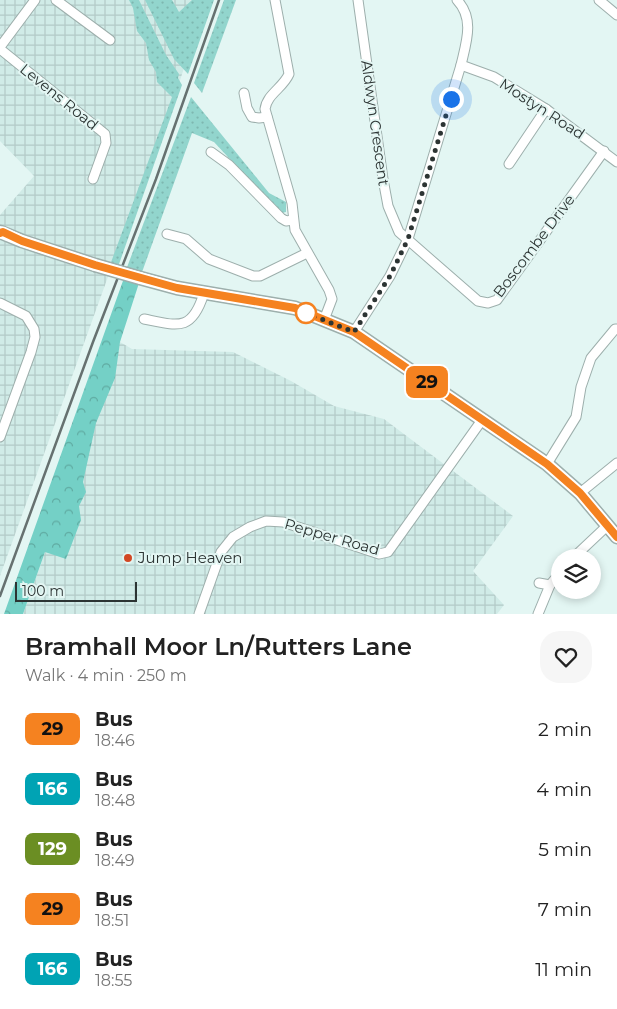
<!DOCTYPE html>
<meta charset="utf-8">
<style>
:root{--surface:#fff;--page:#f6f6f6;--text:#222;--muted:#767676}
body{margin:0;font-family:Montserrat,sans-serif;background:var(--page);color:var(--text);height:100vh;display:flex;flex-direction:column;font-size:19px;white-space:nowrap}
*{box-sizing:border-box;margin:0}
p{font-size:16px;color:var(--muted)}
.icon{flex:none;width:28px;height:28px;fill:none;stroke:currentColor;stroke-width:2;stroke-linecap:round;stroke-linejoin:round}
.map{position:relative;height:614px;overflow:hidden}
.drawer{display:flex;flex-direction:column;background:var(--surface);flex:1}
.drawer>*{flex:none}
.badge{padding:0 10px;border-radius:8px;font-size:18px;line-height:32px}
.buttons{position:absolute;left:551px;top:549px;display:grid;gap:10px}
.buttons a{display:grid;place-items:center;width:50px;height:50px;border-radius:50%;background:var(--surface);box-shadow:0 2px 8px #0003;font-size:25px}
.scale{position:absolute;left:15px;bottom:12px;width:122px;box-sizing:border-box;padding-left:5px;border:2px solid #2c3433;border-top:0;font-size:14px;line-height:18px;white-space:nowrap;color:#2c3433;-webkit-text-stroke:4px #e3f6f3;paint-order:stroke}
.you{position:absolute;width:25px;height:25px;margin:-12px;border:4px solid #fff;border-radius:50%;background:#1a73e8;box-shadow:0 0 0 8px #1a73e833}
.map>.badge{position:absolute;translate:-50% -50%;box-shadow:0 0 0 2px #fff}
.round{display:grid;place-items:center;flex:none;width:52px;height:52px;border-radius:20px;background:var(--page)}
.overview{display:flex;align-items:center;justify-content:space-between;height:85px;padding:0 25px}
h1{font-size:24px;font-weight:600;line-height:38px}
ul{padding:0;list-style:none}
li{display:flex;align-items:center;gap:15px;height:60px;padding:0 25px}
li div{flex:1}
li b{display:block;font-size:19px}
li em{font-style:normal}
li .badge{min-width:55px;font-weight:700;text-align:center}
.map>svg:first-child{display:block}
</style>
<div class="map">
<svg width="617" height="614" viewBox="0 0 617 614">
<defs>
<pattern id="industrial-grid" width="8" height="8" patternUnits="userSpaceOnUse" patternTransform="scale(1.25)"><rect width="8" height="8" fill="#d0ebe7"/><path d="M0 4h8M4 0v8" fill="none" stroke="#b3cac7"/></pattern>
<pattern id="grass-dots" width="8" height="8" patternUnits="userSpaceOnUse" patternTransform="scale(1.25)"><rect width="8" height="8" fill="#92d5cd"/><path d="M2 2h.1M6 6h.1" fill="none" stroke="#7eb7b0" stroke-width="1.8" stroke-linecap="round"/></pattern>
<pattern id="forest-crowns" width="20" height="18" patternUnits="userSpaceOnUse" patternTransform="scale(1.25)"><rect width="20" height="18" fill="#74d0c6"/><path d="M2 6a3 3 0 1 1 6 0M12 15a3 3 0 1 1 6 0" fill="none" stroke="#5faaa1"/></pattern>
</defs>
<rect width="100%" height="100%" fill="#e3f6f3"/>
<g fill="url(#industrial-grid)">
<polygon points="0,0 206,0 162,136 109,274 0,576 0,215 34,176 0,141"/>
<polygon points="120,342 132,349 233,352 291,381 334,406 384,419 513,516 473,571 504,605 497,614 23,614"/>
</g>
<g fill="url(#grass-dots)">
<polygon points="129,0 139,0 166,55 179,74 178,78 182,85 118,267 110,265 172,97 157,82 156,72 149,60 146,43 137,31 133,8"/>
<polygon points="145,0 172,0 179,12 192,0 214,0 188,74 174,59"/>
<polygon points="224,0 236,0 202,93 194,83"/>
<polygon points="191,97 269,193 286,202 286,212 282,213 277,210 214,142 192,133 141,275 126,270"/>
</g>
<polygon fill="url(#forest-crowns)" points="124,278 139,283 120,342 115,378 96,423 83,482 86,492 79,506 81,520 66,559 45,552 23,614 4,614"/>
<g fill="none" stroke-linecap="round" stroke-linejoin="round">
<defs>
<g id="street">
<polyline points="56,0 110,40"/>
<path d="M275,0L289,74C283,88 267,94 265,109L292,203L295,230L329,290L332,299L324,320"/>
<polyline points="358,0 383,179 388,206 399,232 478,301 488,303 497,300 604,151"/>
<polyline points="599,0 617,15"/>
<polyline points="0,47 35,0"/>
<polyline points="0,49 105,134 106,143 93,179"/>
<polyline points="461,65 494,77 546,109 617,162"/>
<polyline points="244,93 247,108 252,117 259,118 267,117"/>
<polyline points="211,152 229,165 281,218 286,221 293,220"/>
<polyline points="509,164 546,109"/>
<polyline points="167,234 186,239 209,259 253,276 260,276 307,253"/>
<polyline points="0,303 26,316 34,329 35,337 31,352 0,437"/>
<path d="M144,319C178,326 192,332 204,293"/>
<path d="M354,332L390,276L408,239L461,65C466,43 475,19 457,0"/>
<polyline points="547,464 576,417 581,387 591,358 615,329 617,329"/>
<polyline points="580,493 617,463"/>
<polyline points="573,558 607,526"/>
<polyline points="539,583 550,585"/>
<polyline points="199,614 221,552 233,537 250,527 266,521 283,522 379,554 388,552 482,420"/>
<polyline points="538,614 550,585 560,573"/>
</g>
<g id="secondary">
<polyline points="0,232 22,241 95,265"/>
<polyline points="140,278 177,288 295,308 354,332 547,464 580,493 617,537"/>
</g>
</defs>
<use href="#street" stroke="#9dafac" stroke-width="11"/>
<use href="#secondary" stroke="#9dafac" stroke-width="15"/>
<use href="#street" stroke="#fff" stroke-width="9"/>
<use href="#secondary" stroke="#fff" stroke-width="12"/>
<polyline stroke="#667170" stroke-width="2.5" points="0,596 93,342 156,179 219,0"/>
<defs>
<polyline id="secondary-bridge" points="95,265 140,278"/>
</defs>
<use href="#secondary-bridge" stroke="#9dafac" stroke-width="15" stroke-linecap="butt"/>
<use href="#secondary-bridge" stroke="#fff" stroke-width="12"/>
</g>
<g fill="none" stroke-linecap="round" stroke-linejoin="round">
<defs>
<polyline id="line" points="0,233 3,232 22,241 95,265 177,288 295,308 354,332 547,464 580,493 617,537"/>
</defs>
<use href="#line" stroke="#fff" stroke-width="11"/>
<use href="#line" stroke="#f58220" stroke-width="8"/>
<polyline stroke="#2c3433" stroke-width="5" stroke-dasharray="0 9" points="306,313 354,332 390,276 408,239 451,99"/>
</g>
<circle fill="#fff" stroke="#f58220" stroke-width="2.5" cx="306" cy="313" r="10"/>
<circle fill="#d24824" stroke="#e3f6f3" stroke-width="2" cx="128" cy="558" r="5"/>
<g text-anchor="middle" stroke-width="4" stroke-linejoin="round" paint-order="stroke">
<g font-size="15" fill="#2c3433" stroke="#e3f6f3">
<text transform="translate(59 97) rotate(39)" y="5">Levens Road</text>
<text transform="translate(542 109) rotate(33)" y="5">Mostyn Road</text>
<text transform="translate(375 123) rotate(82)" y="5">Aldwyn Crescent</text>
<text transform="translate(534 246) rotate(-53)" y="5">Boscombe Drive</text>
<text transform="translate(332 537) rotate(16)" y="5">Pepper Road</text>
</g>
<g font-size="15" fill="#2c3433" stroke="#e3f6f3" text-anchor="start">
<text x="138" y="563">Jump Heaven</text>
</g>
</g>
</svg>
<div class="buttons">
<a><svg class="icon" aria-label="layers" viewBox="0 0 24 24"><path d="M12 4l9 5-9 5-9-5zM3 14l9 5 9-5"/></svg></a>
</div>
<div class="scale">100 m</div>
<div class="you" style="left:451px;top:99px"></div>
<b class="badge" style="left:427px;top:382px;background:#f58220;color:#111">29</b>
</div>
<section class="drawer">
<div class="overview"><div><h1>Bramhall Moor Ln/Rutters Lane</h1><p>Walk · 4 min · 250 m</p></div><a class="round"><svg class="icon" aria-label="heart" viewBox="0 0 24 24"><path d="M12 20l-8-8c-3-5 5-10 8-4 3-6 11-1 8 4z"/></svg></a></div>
<ul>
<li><span class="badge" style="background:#f58220;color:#111">29</span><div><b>Bus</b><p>18:46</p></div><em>2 min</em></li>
<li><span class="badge" style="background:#00a3b4;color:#fff">166</span><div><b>Bus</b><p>18:48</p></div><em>4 min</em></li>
<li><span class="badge" style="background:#6b8e23;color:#fff">129</span><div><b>Bus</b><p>18:49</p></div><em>5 min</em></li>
<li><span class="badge" style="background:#f58220;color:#111">29</span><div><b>Bus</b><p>18:51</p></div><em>7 min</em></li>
<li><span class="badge" style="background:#00a3b4;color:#fff">166</span><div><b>Bus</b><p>18:55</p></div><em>11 min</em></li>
</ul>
</section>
